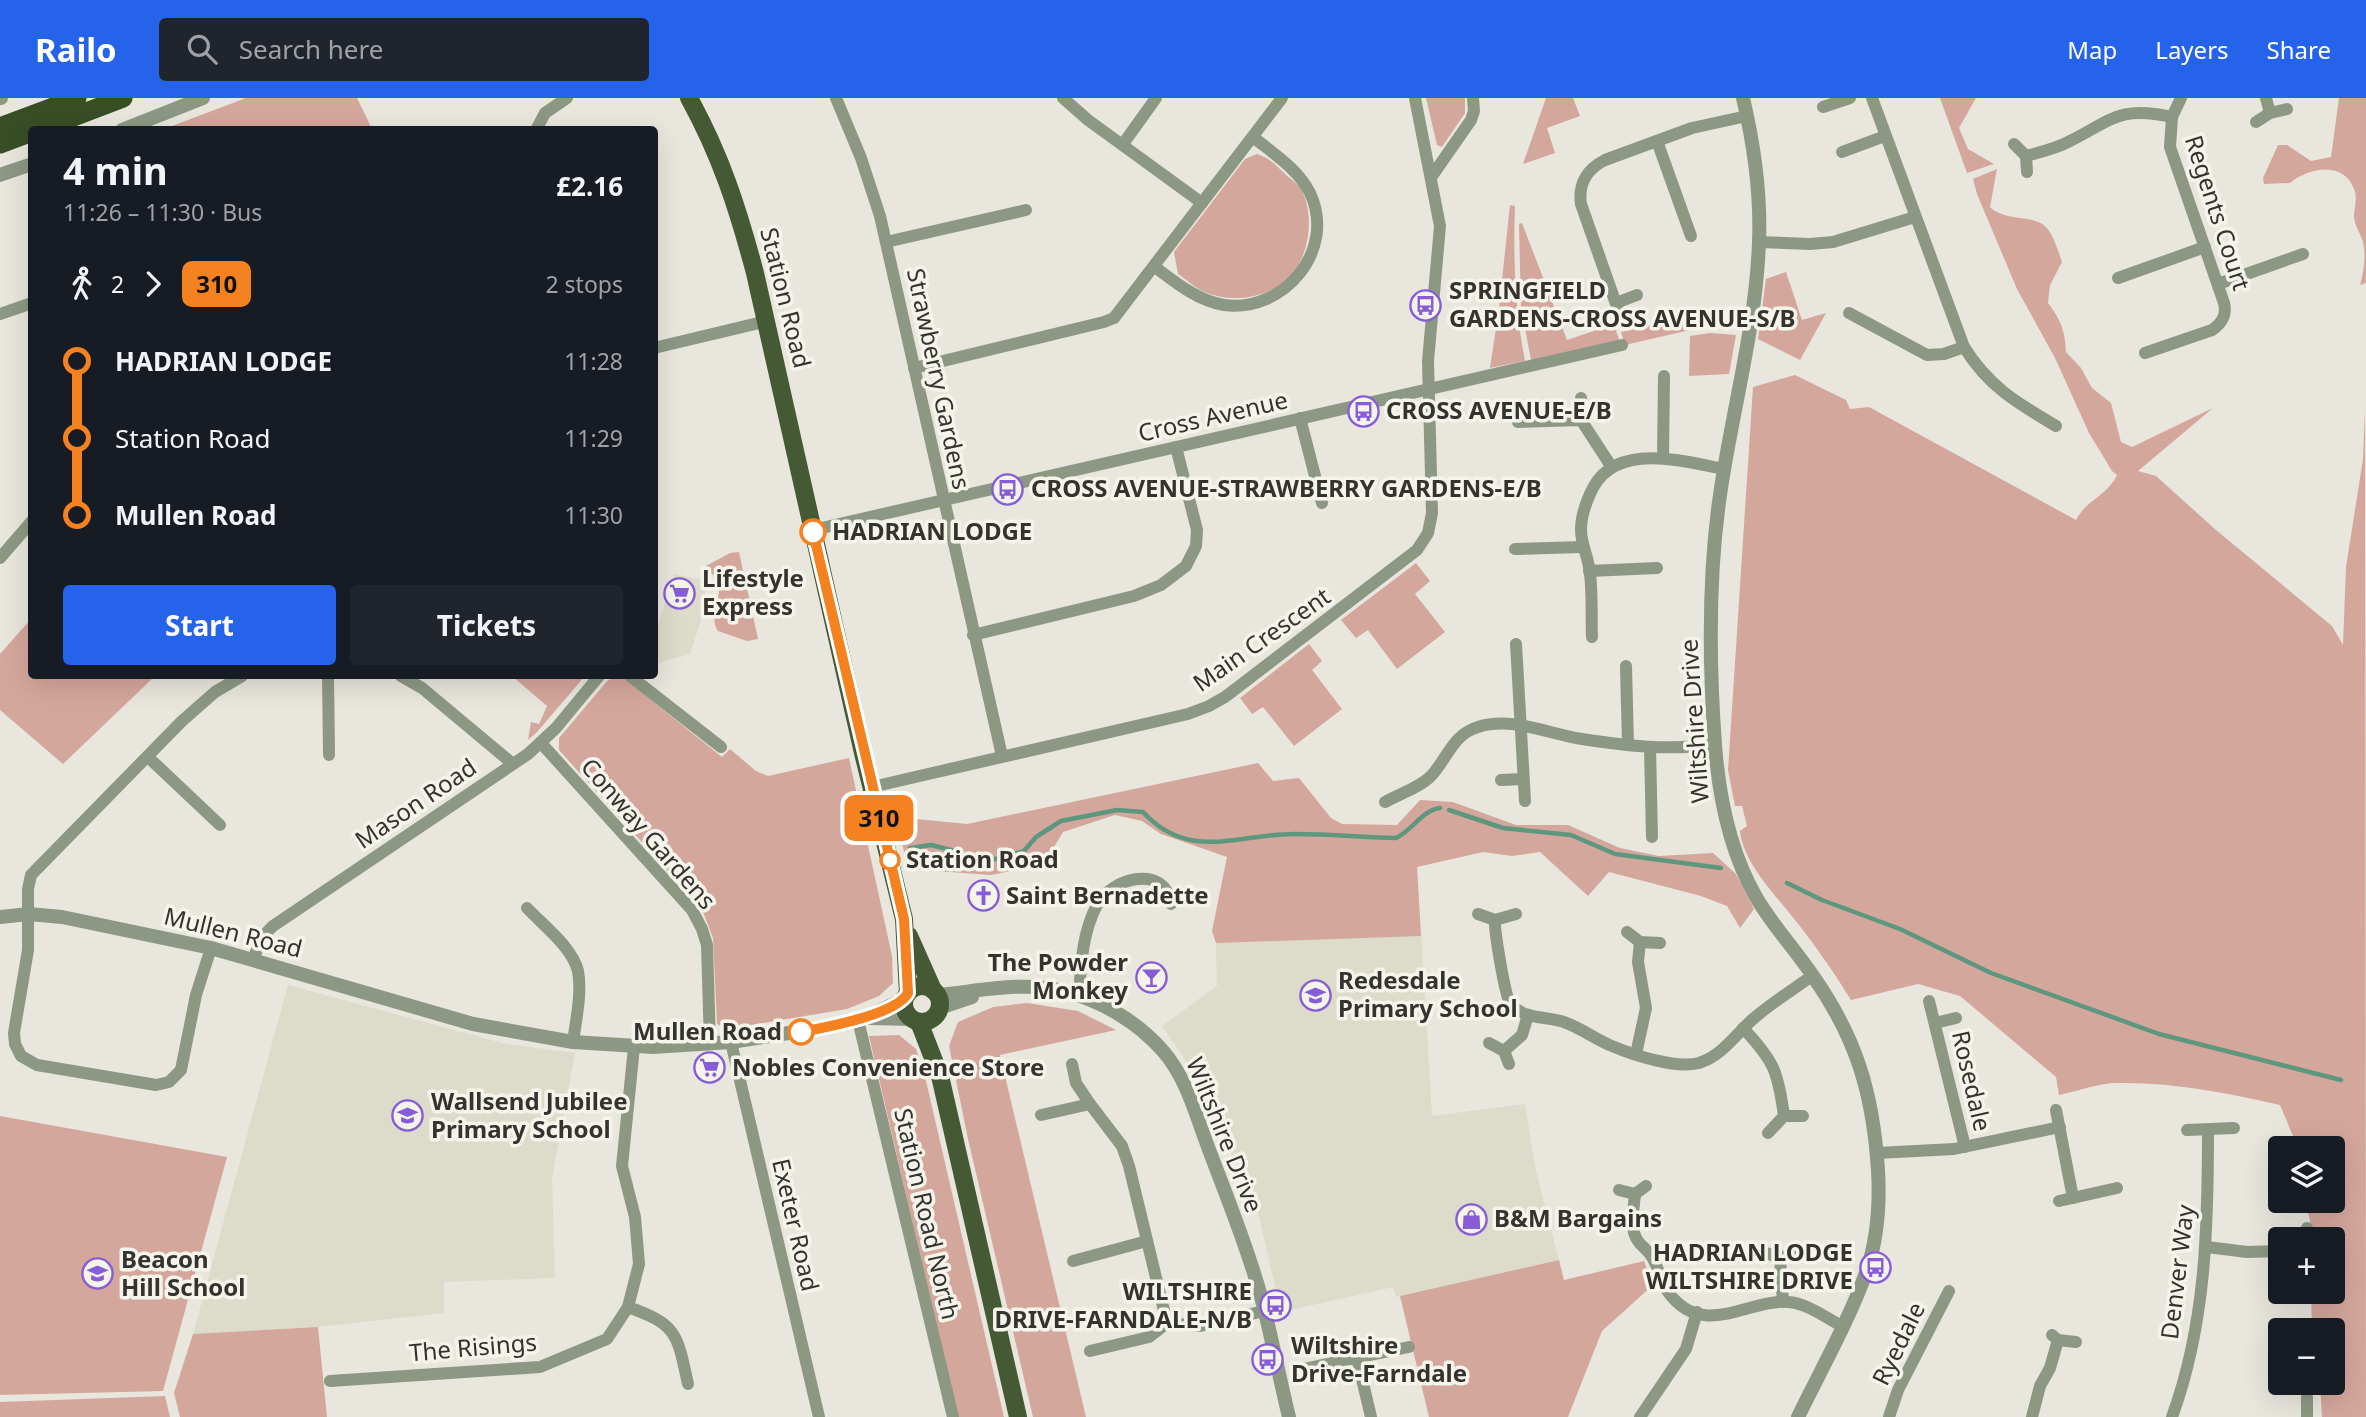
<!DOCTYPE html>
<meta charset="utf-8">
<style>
:root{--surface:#171b24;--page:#20242c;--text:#f1f3f6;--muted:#9ea1a6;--accent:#2563eb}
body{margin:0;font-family:"Noto Sans",sans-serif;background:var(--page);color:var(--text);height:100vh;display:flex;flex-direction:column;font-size:26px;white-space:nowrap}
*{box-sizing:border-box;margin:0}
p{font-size:23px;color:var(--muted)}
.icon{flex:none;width:38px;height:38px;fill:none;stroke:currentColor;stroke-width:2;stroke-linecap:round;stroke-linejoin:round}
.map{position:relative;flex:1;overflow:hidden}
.sheet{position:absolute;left:28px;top:28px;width:630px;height:553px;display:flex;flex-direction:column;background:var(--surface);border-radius:7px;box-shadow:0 7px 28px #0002}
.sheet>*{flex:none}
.badge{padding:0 14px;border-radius:10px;font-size:24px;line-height:46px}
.fabs{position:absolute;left:2268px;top:1038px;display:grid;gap:14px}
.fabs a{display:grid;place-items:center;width:77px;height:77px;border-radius:7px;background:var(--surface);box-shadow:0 7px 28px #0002;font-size:35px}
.map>.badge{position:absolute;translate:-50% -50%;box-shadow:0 0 0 4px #fff}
.legs{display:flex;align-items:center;gap:10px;height:77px;padding:0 35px;font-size:23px}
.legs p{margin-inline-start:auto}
.headline{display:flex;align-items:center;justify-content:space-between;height:119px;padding:0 35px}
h1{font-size:38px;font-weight:700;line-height:52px}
.cta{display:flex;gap:14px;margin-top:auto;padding:14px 35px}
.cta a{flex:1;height:80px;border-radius:7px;background:var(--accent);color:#fff;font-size:28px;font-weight:700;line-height:80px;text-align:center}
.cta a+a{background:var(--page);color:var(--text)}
ul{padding:0 35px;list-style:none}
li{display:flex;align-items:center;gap:24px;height:77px;font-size:26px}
li i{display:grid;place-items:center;width:10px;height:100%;margin:0 9px;background:currentColor}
li i::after{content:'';width:18px;height:18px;margin:-9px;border:5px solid;border-radius:50%;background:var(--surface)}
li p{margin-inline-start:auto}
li:first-child i{background:linear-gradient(#0000 50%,currentColor 0)}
li:last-child i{background:linear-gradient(currentColor 50%,#0000 0)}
header{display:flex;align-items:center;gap:42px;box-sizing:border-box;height:98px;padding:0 35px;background:var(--accent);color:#fff}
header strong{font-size:33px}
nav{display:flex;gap:38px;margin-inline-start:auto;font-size:24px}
.search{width:490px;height:63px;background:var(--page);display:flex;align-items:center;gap:18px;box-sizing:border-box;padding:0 24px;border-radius:7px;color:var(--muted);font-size:26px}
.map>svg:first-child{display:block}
</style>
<header>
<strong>Railo</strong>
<div class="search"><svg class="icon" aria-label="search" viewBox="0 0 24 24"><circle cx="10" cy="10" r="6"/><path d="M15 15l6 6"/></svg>Search here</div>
<nav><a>Map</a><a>Layers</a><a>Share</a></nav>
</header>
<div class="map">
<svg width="2366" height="1319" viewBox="0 0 2366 1319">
<rect width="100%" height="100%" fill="#e8e6dd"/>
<g fill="#dddbca">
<polygon points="674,476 702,482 707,503 690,556 655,566 655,536"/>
<polygon points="1417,768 1432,1018 1525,1006 1536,1073 1559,1162 1396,1199 1393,1189 1281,1214 1252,1088 1221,1039 1199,982 1162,928 1217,888 1216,845 1212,833"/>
<polygon points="288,887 506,946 575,955 552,1081 555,1180 444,1184 444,1215 318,1229 193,1236"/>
</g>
<g fill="#d4a79c">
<polygon points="246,0 357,0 372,31 164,31"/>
<polygon points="1426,0 1465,0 1465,15 1442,49 1437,47"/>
<polygon points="1546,0 1573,0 1580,18 1547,30 1555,55 1523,66"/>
<polygon points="1940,0 1976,0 1959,30 1968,51 1994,66 1967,75"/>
<path d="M2339,0H2366V185L2360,187C2364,174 2366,157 2363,144C2361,136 2354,127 2354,118C2354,109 2358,101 2354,91C2344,63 2309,69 2290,85L2264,86L2263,80L2278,47H2287L2311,63L2331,59Z"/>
<path d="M1257,56C1269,60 1275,66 1283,74C1289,80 1299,86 1302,93C1315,119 1309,158 1290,179C1269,200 1231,206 1205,194C1195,190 1187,182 1178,176L1174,154L1245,61Z"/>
<path d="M1997,71L1990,109C2005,124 2033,116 2046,129C2054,138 2058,153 2062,164L2050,187L2048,205C2061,222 2065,233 2066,254L2081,270L2092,290L2111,305L2121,344L2132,349L2213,310L2138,373L2156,378L2216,432L2332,528L2343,547L2346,469L2363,361L2365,312L2366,1319H2322L2320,1285L2333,1284V1232H2312L2311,1194H2333V1141H2311L2310,1122L2305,1103L2333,1102V1050H2295L2293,1038L2280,1007C2228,995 2172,984 2118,985C2099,985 2078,993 2059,997L2056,979L1960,898L1918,886L1851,902C1832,871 1810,840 1787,812C1769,790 1743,762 1740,733L1747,728L1742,708H1735L1728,672L1753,289L1795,277L1846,302L1850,311L1869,309L2076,422C2087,401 2106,399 2117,377L2112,373L2089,335L2055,260L2017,191L1977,96L1973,81Z"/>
<path d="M1510,107L1515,108C1513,161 1515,211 1525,263L1490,270L1499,210Z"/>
<polygon points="1522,125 1567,242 1614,226 1619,242 1531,262 1521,210 1519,126"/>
<polygon points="1786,174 1802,222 1826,215 1800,262 1758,241 1766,181"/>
<polygon points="1700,216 1703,229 1625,247 1621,234"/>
<polygon points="1705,216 1716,220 1741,216 1738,230 1712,228"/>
<polygon points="1710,235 1736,237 1729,276 1689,278 1690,238"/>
<path d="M739,454L758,541L747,543L718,533C705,513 735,487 706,472V468L730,455Z"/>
<polygon points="1416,465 1430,483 1415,496 1445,534 1397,571 1368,532 1356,540 1341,522"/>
<polygon points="31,521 32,578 155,578 63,666 0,612 0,556"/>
<polygon points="1309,546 1322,563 1312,572 1342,611 1294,648 1263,609 1252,616 1240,600"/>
<polygon points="512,578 585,578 537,634 528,642 531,624 539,626 547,608"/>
<polygon points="621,578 722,659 730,651 756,673 768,678 849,660 892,858 893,885 879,898 847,911 727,931 717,926 713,840 702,811 559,652 559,640 608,582"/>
<polygon points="1258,665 1273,683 1299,680 1331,720 1342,726 1397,727 1420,702 1453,704 1516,727 1568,727 1620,750 1659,758 1713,755 1736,776 1754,811 1740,830 1727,808 1701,798 1609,774 1588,798 1540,754 1512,758 1483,754 1417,769 1421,838 1216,845 1212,833 1227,759 1161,736 1142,723 1115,717 1063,734 1044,766 991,777 908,771 896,719 967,726"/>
<polygon points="1027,905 1078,913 1116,932 1000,957 1086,1319 1033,1319 968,1041 949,948 958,924 993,909"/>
<polygon points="899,937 916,951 923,970 1004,1319 958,1319 869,938"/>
<polygon points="0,1018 227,1059 163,1293 0,1297"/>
<polygon points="1559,1162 1564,1182 1644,1163 1653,1187 1602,1233 1568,1319 1429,1319 1400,1198"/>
<polygon points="318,1229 327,1319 180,1319 174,1295 193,1236"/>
<polygon points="165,1298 170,1319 0,1319 0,1304"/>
</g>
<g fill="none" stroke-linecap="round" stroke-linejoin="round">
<g stroke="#5d977d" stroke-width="4.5">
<polyline points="1449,712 1503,730 1571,737 1615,756 1721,770"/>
<path d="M910,750L931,747L955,753L970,764L988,763L1024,753L1036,739L1061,723L1117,712L1143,714C1189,764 1238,736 1294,736C1328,736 1362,739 1396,740C1412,733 1422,712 1440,710"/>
<polyline points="1787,785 1822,802 1900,831 1991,875 2159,936 2341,982"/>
</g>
<g stroke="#8d9884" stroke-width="12">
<polyline points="836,0 861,60 880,118 1002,658"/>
<polyline points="1063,0 1088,22 1202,105"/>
<path d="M1872,0L1964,249C1988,288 2017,305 2056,328"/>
<polyline points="2266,0 2270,15"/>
<polyline points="1823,9 1850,0"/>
<polyline points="2256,24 2270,15 2287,11"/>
<polyline points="536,32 545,15 567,0"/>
<polyline points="1657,43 1691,138"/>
<polyline points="1123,46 1156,0"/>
<polyline points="2014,46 2026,58 2027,74"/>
<polyline points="1842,54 1885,38"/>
<path d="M2026,58C2040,54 2055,51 2068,44C2111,23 2118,7 2172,19"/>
<polyline points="1432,78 1471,22 1474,13 1473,0"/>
<polyline points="886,144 1026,112"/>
<polyline points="1759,144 1810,146 1833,144 1915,119"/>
<path d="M1155,169C1175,184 1198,203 1224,207C1284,215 1337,152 1310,95C1298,71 1274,56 1253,39"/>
<polyline points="2118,180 2205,149"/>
<polyline points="2218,186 2303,156"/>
<polyline points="1616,205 1637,197"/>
<polyline points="1849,215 1927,257 1944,256 1964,249"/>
<polyline points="0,216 32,205"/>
<path d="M1622,223L1581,106C1578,86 1587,71 1605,62L1692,30L1747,18"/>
<polyline points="654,250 767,223"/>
<path d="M2145,255L2212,232C2222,225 2227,217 2224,205L2170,49L2172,19L2181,0"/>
<polyline points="914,270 1104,224 1114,220 1282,0"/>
<polyline points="1581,300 1581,322"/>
<polyline points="1300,320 1322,405"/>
<polyline points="1518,324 1581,322 1611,368"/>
<polyline points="1663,360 1664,278"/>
<polyline points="813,432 1622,247"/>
<polyline points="1515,451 1583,449"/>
<polyline points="0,460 32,423"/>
<polyline points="1589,473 1657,470"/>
<polyline points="973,537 1134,498 1161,487 1186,468 1196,448 1197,432 1176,349"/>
<path d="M1592,539C1591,516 1593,491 1589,469C1587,456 1581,445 1581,432C1581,420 1585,407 1590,396C1612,342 1681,363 1724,371"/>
<polyline points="1516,546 1525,703"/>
<polyline points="1626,568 1628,647"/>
<polyline points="328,578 329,657"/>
<polyline points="401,578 422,590 513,666"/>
<polyline points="630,578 721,649"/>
<polyline points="541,645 692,812 702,831 707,847 710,946"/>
<polyline points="1650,650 1652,739"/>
<polyline points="148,659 220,727"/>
<polyline points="1501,682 1523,681"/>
<polyline points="872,689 1188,616 1209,608 1225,599 1417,452 1428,435 1432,415 1428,263 1440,128 1415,0"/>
<path d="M1385,704C1399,696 1419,690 1431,678C1447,661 1453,636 1478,629C1512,618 1549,636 1582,641C1627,648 1670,653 1715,646"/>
<path d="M527,810C544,828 572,849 578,873C582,895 576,922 573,944"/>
<polyline points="1478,816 1495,822 1516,816"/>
<path d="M1495,822C1494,832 1505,897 1510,905C1523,922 1546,918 1564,924C1581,930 1595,941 1612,948C1633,957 1676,971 1699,965C1722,958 1736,936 1753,921C1771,905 1793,892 1813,877"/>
<polyline points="1627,834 1640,844 1660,845"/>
<polyline points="211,850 196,897 181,972 169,984 156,987 37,967 21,958 15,946 14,935 28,852 28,791 31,777 182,623 215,594 242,578"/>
<polyline points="253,862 262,839 273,828 528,656 556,630 599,578"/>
<path d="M1079,898C1081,867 1082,835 1097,807C1111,780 1165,765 1171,806"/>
<polyline points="1929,903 1965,1049"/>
<polyline points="858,922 953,1319"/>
<polyline points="1935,925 1956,920"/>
<path d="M1743,930C1774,963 1778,973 1784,1018"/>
<polyline points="731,944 819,1319"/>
<polyline points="1489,945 1504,953 1509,966"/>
<polyline points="1504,953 1522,937 1528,917"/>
<polyline points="1636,956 1646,910 1638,864 1640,844"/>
<polyline points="1072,966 1076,985 1090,1006"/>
<polyline points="2056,1012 2073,1100"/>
<polyline points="1041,1017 1090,1006 1122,1048 1129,1068 1167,1225"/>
<polyline points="2187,1032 2234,1030"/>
<polyline points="1768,1035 1784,1018 1803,1018"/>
<polyline points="1877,1055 1954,1051 2060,1029"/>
<polyline points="1619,1092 1635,1096 1646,1088"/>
<path d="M1635,1096C1634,1110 1629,1131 1638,1143C1642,1149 1649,1153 1652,1159C1659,1170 1660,1183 1668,1194C1703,1242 1747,1201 1788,1204C1807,1205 1826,1220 1842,1228"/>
<polyline points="2059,1103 2117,1090"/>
<polyline points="2303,1141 2307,1130"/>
<polyline points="2207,1149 2247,1154 2280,1153"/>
<polyline points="1766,1155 1780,1160 1794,1156"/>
<polyline points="1780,1160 1783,1204"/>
<polyline points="1073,1163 1147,1143"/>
<path d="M628,1209C678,1227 677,1236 688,1286"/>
<polyline points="2052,1237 2058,1242 2076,1244"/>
<polyline points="1090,1253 1149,1239 1167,1225 1200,1228 1264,1213"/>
<polyline points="1357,1260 1371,1319"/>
<polyline points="1303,1271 1409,1249"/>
<polyline points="330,1283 540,1269 607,1241 628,1209 639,1166 635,1119 622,1068 634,949"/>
<polyline points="1640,1319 1686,1251 1697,1214"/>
<polyline points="1889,1319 1898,1292 1949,1193"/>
<polyline points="2032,1319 2040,1288 2050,1270 2058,1242"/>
<path d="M2172,1319C2206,1226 2208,1129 2208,1032"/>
<polyline points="2307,1319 2307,1299"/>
</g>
<g stroke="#8d9884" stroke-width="14">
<polyline points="0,0 1,0"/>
<path d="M1743,0C1754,47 1761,96 1759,144C1756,230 1732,313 1720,397C1708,479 1709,564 1715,647C1719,699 1730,754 1756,799C1772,827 1795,851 1813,878C1857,941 1873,996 1878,1072C1880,1106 1877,1143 1866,1175C1848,1224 1821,1272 1798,1319"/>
<polyline points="122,32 203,0"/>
<polyline points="0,77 32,66"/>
<polyline points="0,819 29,816 62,819 211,850 473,926 573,944 653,949 731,944 808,932 865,920 904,901"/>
<path d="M938,897C980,893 1022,883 1064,893C1102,903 1138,924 1163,953C1186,979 1196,1017 1208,1049C1226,1097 1246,1145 1260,1195C1271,1235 1279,1278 1289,1319"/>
<polyline points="939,910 972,899"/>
<polyline points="870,920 912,921"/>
</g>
<g stroke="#455934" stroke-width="18">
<path d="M689,0C721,58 738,111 755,175L863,655L904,821L908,895"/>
<polyline points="909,838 933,892"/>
<circle cx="922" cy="906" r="18"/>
<polyline points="919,924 940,978 1018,1319"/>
</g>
<g stroke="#384e26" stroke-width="19">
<polyline points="0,29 77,0"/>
<polyline points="39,32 123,0"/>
<polyline points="0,46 32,34"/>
</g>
</g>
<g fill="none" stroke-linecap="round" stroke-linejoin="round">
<defs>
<path id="line-1" d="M801,934C826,929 896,917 908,895L904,821L813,434"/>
</defs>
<use href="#line-1" stroke="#fff" stroke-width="16"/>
<use href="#line-1" stroke="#f58220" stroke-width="10"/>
</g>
<defs>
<symbol id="bus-ring" viewBox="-11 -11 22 22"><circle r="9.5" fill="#f5f4ea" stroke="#865dd7" stroke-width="1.5"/><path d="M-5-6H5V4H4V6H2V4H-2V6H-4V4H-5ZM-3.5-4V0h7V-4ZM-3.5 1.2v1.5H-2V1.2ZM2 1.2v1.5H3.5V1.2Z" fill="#865dd7"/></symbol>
<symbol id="supermarket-ring" viewBox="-11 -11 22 22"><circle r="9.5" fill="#f5f4ea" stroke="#865dd7" stroke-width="1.5"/><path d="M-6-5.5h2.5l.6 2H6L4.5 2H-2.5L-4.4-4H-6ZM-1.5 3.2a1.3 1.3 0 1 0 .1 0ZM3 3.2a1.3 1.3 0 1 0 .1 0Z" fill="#865dd7"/></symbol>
<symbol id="church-ring" viewBox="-11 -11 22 22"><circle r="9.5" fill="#f5f4ea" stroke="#865dd7" stroke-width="1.5"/><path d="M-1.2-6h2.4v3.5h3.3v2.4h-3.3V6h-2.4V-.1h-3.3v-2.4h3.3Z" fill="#865dd7"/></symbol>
<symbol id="bar-ring" viewBox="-11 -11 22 22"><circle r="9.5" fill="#f5f4ea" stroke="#865dd7" stroke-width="1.5"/><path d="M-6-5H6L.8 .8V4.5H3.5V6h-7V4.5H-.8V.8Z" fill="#865dd7"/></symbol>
<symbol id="school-ring" viewBox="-11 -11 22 22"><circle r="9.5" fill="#f5f4ea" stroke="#865dd7" stroke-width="1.5"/><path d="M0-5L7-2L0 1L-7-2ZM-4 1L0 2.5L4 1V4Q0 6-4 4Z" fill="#865dd7"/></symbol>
<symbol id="shop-ring" viewBox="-11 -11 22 22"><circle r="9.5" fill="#f5f4ea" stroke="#865dd7" stroke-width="1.5"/><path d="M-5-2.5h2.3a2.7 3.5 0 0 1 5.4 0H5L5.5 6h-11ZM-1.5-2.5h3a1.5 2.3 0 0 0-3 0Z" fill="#865dd7"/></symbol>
</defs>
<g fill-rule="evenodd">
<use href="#bus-ring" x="1408" y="190" width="35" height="35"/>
<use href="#bus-ring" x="1346" y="296" width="35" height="35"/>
<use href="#bus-ring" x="990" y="374" width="35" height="35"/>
<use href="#supermarket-ring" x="662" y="478" width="35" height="35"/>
<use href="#church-ring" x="966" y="780" width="35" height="35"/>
<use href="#bar-ring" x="1134" y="862" width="35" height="35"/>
<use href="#school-ring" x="1298" y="880" width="35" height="35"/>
<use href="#supermarket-ring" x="692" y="952" width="35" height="35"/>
<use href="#school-ring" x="390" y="1000" width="35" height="35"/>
<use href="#shop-ring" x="1454" y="1104" width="35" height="35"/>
<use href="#bus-ring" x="1858" y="1152" width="35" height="35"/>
<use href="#school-ring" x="80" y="1158" width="35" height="35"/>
<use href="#bus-ring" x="1258" y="1190" width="35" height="35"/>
<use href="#bus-ring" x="1250" y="1244" width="35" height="35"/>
</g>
<g fill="#fff" stroke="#f58220" stroke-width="3.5">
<circle cx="813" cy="434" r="12"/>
<circle cx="890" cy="762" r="9"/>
<circle cx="801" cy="934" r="12"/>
</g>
<g text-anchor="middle" stroke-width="7" stroke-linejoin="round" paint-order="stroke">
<g font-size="24" fill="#343330" stroke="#f5f4ea">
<text transform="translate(2217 115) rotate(72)" y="8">Regents Court</text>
<text transform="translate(785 200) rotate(76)" y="8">Station Road</text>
<text transform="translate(938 281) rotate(78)" y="8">Strawberry Gardens</text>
<text transform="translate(1213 319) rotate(-13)" y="8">Cross Avenue</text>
<text transform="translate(1262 542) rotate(-35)" y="8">Main Crescent</text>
<text transform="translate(1695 623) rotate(-94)" y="8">Wiltshire Drive</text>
<text transform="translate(416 706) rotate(-34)" y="8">Mason Road</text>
<text transform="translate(648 736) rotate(49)" y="8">Conway Gardens</text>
<text transform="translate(233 835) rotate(14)" y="8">Mullen Road</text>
<text transform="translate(1971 983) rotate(77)" y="8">Rosedale</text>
<text transform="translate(1224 1037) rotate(68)" y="8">Wiltshire Drive</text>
<text transform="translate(926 1116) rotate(77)" y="8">Station Road North</text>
<text transform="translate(795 1127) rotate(77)" y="8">Exeter Road</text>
<text transform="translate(2178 1174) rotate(-83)" y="8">Denver Way</text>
<text transform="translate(1899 1246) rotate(-64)" y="8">Ryedale</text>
<text transform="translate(473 1250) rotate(-5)" y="8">The Risings</text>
</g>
<g font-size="24" font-weight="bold" fill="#343330" stroke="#f5f4ea" text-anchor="start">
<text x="1449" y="201">SPRINGFIELD<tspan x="1449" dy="28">GARDENS-CROSS AVENUE-S/B</tspan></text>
<text x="1386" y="321">CROSS AVENUE-E/B</text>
<text x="1031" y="399">CROSS AVENUE-STRAWBERRY GARDENS-E/B</text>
<text x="702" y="489">Lifestyle<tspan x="702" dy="28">Express</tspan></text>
<text x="1006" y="806">Saint Bernadette</text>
<text x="1128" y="873" text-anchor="end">The Powder<tspan x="1128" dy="28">Monkey</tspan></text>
<text x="1338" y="891">Redesdale<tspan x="1338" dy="28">Primary School</tspan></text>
<text x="732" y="978">Nobles Convenience Store</text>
<text x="431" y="1012">Wallsend Jubilee<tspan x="431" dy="28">Primary School</tspan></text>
<text x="1494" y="1129">B&amp;M Bargains</text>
<text x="1853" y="1163" text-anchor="end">HADRIAN LODGE<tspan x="1853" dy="28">WILTSHIRE DRIVE</tspan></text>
<text x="121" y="1170">Beacon<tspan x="121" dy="28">Hill School</tspan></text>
<text x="1252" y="1202" text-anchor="end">WILTSHIRE<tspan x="1252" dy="28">DRIVE-FARNDALE-N/B</tspan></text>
<text x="1291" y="1256">Wiltshire<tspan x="1291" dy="28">Drive-Farndale</tspan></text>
</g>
<g font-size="24" font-weight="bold" fill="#343330" stroke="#f5f4ea" text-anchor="start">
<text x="832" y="442">HADRIAN LODGE</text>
<text x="906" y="770">Station Road</text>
<text x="782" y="942" text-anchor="end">Mullen Road</text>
</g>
</g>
</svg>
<div class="fabs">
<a><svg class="icon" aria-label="layers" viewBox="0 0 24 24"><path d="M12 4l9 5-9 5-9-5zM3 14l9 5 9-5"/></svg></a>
<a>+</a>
<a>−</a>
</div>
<b class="badge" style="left:879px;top:720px;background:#f58220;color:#111">310</b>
<section class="sheet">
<div class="headline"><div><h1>4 min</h1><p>11:26 – 11:30 · Bus</p></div><b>£2.16</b></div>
<div class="legs"><svg class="icon" aria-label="walk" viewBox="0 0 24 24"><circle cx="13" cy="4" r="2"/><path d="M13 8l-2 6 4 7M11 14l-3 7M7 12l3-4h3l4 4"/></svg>2<svg class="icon" aria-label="forward" viewBox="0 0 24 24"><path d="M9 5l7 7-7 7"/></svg><b class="badge" style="background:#f58220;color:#111">310</b><p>2 stops</p></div>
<ul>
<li><i style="color:#f58220"></i><b>HADRIAN LODGE</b><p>11:28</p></li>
<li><i style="color:#f58220"></i><span>Station Road</span><p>11:29</p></li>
<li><i style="color:#f58220"></i><b>Mullen Road</b><p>11:30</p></li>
</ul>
<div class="cta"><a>Start</a><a>Tickets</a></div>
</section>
</div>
